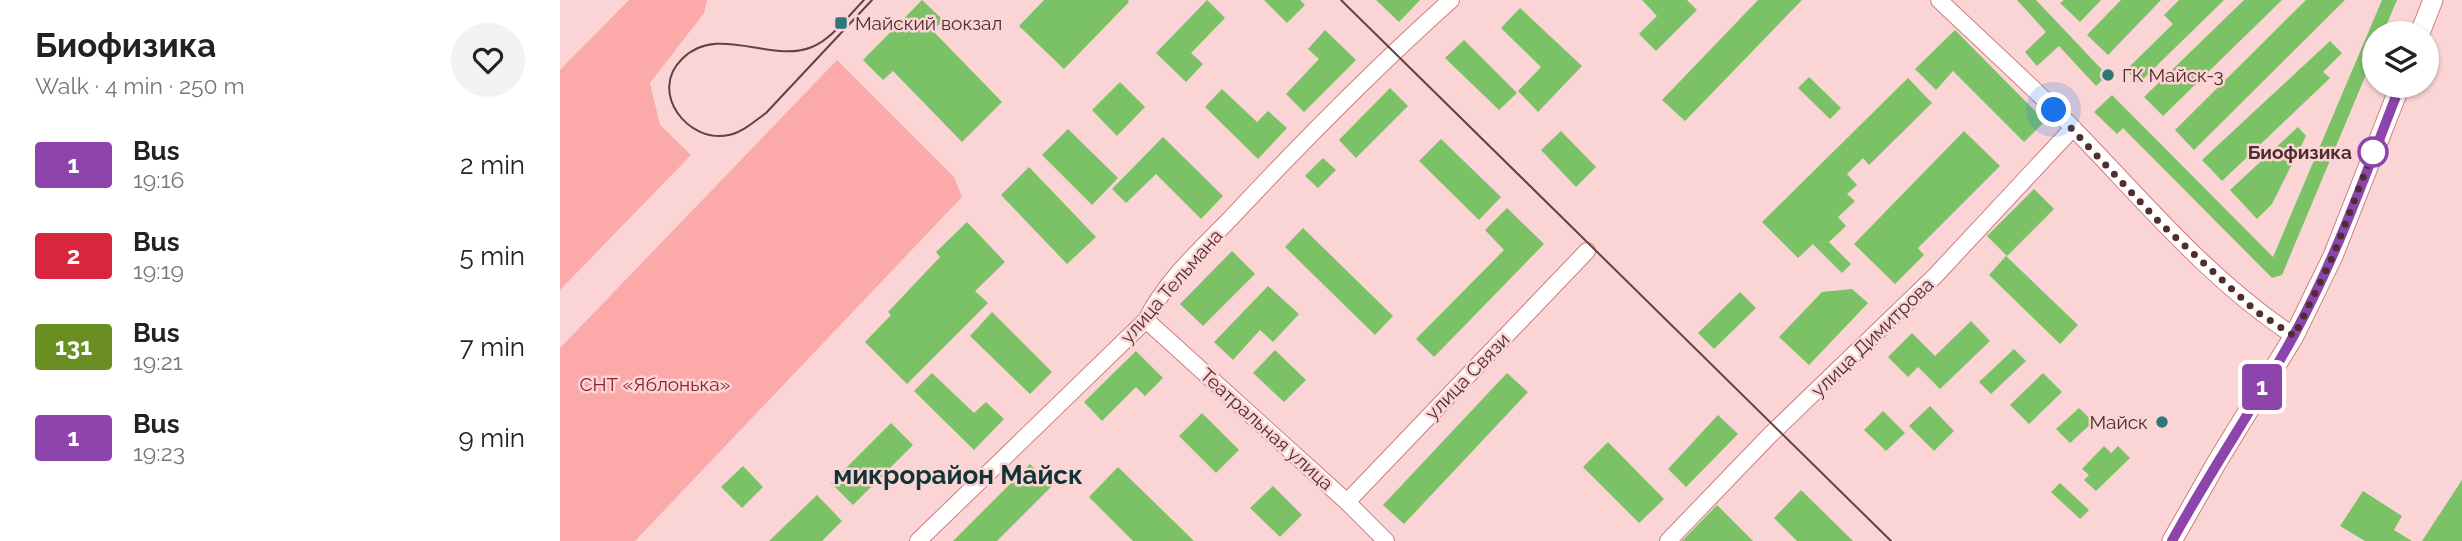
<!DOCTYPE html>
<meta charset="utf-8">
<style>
:root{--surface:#fff;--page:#f2f2f2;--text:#222;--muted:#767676}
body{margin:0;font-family:Raleway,sans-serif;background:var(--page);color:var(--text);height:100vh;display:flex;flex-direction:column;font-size:26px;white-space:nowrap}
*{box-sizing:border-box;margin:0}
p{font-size:23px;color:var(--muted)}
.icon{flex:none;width:38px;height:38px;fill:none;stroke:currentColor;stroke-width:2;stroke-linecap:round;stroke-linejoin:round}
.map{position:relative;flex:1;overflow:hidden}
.side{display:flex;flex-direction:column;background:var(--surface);width:560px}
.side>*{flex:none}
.badge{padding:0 14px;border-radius:5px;font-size:24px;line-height:46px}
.tools{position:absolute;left:1802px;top:21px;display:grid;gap:14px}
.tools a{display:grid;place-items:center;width:77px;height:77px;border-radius:50%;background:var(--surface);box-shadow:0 2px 5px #0004;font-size:35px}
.you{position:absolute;width:35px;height:35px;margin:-18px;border:5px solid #fff;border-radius:50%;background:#1a73e8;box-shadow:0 0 0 10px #1a73e833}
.map>.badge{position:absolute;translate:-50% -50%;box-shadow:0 0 0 4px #fff}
.round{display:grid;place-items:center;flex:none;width:74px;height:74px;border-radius:37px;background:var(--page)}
.overview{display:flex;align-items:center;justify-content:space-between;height:119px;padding:0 35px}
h1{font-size:33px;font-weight:700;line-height:52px}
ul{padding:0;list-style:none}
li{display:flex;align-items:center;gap:21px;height:91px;padding:0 35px}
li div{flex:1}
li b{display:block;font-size:26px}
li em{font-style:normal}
li .badge{min-width:77px;font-weight:700;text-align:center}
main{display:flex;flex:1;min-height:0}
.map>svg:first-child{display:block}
</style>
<main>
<section class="side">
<div class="overview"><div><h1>Биофизика</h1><p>Walk · 4 min · 250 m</p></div><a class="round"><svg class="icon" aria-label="heart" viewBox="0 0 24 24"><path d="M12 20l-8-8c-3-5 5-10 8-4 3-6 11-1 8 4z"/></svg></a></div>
<ul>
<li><span class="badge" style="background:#8e44ad;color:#fff">1</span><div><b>Bus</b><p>19:16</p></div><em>2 min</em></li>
<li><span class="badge" style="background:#d7263d;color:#fff">2</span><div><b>Bus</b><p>19:19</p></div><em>5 min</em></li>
<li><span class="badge" style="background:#6b8e23;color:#fff">131</span><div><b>Bus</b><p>19:21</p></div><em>7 min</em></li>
<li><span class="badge" style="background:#8e44ad;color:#fff">1</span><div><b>Bus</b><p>19:23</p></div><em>9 min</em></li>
</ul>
</section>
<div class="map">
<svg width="1902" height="541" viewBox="0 0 1902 541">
<rect width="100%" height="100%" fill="#fbd5d5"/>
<g fill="#fca9aa">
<polygon points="69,0 147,0 144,13 90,83 100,125 131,155 0,290 0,70"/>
<polygon points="277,60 394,177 402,197 75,541 0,541 0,348"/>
</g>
<g fill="#7bc166">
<polygon points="362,0 383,20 373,31 442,102 402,142 333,71 323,80 303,60"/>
<polygon points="484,0 568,0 569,2 504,69 459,26"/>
<polygon points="647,0 665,18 631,53 643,64 626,82 596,53"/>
<polygon points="704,0 740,0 745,5 727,23"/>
<polygon points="816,0 860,0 839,22"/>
<polygon points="1082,0 1127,0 1137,10 1096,51 1079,34 1097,16"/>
<polygon points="1198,0 1242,0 1125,121 1102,100"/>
<polygon points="1457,0 1476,0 1547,75 1536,86 1499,46 1477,66 1465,52 1486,32"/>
<polygon points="1504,0 1541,0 1520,22 1500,3"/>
<polygon points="1561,0 1601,0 1548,55 1527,35"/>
<polygon points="1619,0 1664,0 1579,83 1566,70 1613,24 1604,15"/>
<polygon points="1684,0 1722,0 1603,116 1584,97"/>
<polygon points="1746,0 1785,0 1634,150 1615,130"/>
<polygon points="1822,0 1837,0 1823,33 1815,33 1815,53 1722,275 1712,278 1563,128 1557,134 1534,112 1552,95 1713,257"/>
<polygon points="960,8 1022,66 978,112 958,91 981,67 941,28"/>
<polygon points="765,30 796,60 744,112 726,94 759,59 748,49"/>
<polygon points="1395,30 1485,121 1464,142 1393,71 1376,90 1355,69"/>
<polygon points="904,40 957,93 939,110 885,58"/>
<polygon points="1770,41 1782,53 1763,72 1770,78 1662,181 1642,160"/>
<polygon points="1249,77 1281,108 1270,119 1238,88"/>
<polygon points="1348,78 1372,103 1309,165 1303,158 1287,174 1297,185 1287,194 1295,201 1278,217 1286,226 1269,242 1291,264 1282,273 1253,244 1238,258 1202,222"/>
<polygon points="560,82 585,107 557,136 532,110"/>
<polygon points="830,88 848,106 796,158 779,140"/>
<polygon points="662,89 697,122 708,111 727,128 698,159 645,107"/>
<polygon points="1738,127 1746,136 1712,204 1697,219 1670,190"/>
<polygon points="508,129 558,178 532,205 482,155"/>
<polygon points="1001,131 1036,167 1016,187 981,150"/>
<polygon points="1404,131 1440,166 1358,248 1364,255 1335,284 1294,244"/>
<polygon points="603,137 663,196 641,219 596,174 566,203 552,189"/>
<polygon points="881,139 941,197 919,220 859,161"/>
<polygon points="763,158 776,170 758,188 745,176"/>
<polygon points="469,167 536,237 507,264 441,195"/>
<polygon points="1474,189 1494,209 1447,256 1427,236"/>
<polygon points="947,208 984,244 874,357 856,339 944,250 925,230"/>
<polygon points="407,222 445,262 415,291 428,303 347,384 305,342 331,315 328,312 380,257 376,252"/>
<polygon points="743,228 833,316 815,335 725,247"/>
<polygon points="672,251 695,274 643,326 620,304"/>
<polygon points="1446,256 1518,325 1500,344 1429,275"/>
<polygon points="708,286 739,314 713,342 700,330 673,360 654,342"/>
<polygon points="1292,289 1308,303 1249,365 1219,337 1262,292"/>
<polygon points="1180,292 1196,308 1154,349 1138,333"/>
<polygon points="432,312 492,372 470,394 410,336"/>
<polygon points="1411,321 1430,341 1380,389 1358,367 1348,377 1328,357 1352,333 1375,356"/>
<polygon points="1454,349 1466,361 1431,394 1419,382"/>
<polygon points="715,350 746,380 724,402 693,373"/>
<polygon points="576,351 603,378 585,396 576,387 542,421 524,402"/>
<polygon points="372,373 414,413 426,402 444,419 414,450 354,391"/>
<polygon points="947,373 968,392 844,524 823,505"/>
<polygon points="1483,373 1502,392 1469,424 1450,405"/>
<polygon points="1370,406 1394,431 1374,451 1349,426"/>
<polygon points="1519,408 1533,422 1510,443 1496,429"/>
<polygon points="1323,411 1345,433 1326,451 1304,430"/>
<polygon points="642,413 679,450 656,473 619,436"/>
<polygon points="1158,415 1178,434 1126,487 1108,469"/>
<polygon points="331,423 353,445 293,505 271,483"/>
<polygon points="1048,442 1104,499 1079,523 1023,467"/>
<polygon points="1544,446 1551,453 1558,446 1570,458 1536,491 1524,480 1529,475 1522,469"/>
<polygon points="470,464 492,486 437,541 393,541"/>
<polygon points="183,466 203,487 182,508 161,487"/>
<polygon points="558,467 634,541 573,541 529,497"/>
<polygon points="1902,480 1902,541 1862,541"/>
<polygon points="1500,483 1529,510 1520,519 1491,492"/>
<polygon points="713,486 742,515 720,537 690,508"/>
<polygon points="1241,490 1293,541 1237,541 1214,518"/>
<polygon points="1803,491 1842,516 1834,530 1852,541 1805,541 1780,526"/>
<polygon points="257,495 282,521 262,541 209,541"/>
<polygon points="1157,505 1193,541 1122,541"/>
</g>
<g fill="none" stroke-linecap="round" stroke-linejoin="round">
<defs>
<g id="minor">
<path d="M1379,0C1424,43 1470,84 1514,129C1585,202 1648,279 1734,336"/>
<polyline points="586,320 787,502 826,541"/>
<polyline points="787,502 1027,251"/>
<path d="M358,541L586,320C606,280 641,249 671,218C742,142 814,69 891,0"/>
<polyline points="1108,541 1210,435 1375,276 1513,128"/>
</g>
<g id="tertiary">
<polyline points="1860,33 1873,0"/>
<polyline points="1612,541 1657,462 1734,336 1773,256 1840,86"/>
</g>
</defs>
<use href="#minor" stroke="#d07c7e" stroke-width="18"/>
<use href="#tertiary" stroke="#d07c7e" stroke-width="21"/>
<use href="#minor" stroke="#fff" stroke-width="16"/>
<use href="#tertiary" stroke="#fff" stroke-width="19"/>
<g stroke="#634041" stroke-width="2">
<path d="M304,0C289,15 272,39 252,47C211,64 158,23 122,59C88,92 128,144 169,135C183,132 195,121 206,113L312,0"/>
<polyline points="781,0 1331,541"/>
</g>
</g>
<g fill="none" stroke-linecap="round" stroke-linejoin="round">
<defs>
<path id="line" d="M1612,541C1650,471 1696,405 1734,335C1777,256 1807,170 1840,86"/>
</defs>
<use href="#line" stroke="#fff" stroke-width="16"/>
<use href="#line" stroke="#8e44ad" stroke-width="10"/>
<polyline stroke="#502d2e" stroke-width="7" stroke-dasharray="0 12.6" points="1494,110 1601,224 1697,312 1734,336 1773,256 1813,152"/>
</g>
<g fill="#2d777a" stroke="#fbd5d5" stroke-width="2.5">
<rect x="274" y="16" width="14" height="14" rx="3.5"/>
<circle cx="1548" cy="75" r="7"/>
<circle cx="1602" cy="422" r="7"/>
</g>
<circle fill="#fff" stroke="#8e44ad" stroke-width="3.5" cx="1813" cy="152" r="14"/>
<g text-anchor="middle" stroke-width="5" stroke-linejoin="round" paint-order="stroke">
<g font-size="19" fill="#502d2e" stroke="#fbd5d5" text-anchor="start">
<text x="295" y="30">Майский вокзал</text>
<text x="1562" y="82">ГК Майск-3</text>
<text x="1588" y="429" text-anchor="end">Майск</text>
</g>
<g font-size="19" font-weight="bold" fill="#502d2e" stroke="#fbd5d5" text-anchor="end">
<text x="1792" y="159">Биофизика</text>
</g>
<g font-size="19" fill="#502d2e" stroke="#fbd5d5">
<text transform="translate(611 286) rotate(-49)" y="7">улица Тельмана</text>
<text transform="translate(1312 337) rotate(-44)" y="7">улица Димитрова</text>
<text transform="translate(907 376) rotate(-46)" y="7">улица Связи</text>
<text transform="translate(707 429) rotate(42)" y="7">Театральная улица</text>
</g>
<g font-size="19" fill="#8a222f" stroke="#fbd5d5">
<text x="95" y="391">СНТ «Яблонька»</text>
</g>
<g font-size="26" font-weight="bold" fill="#113435" stroke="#fbd5d5">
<text x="398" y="484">микрорайон Майск</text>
</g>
</g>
</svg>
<div class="tools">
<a><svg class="icon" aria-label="layers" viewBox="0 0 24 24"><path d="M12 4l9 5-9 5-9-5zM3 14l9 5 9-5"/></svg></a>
</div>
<div class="you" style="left:1494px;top:110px"></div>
<b class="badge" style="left:1702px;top:387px;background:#8e44ad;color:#fff">1</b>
</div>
</main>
